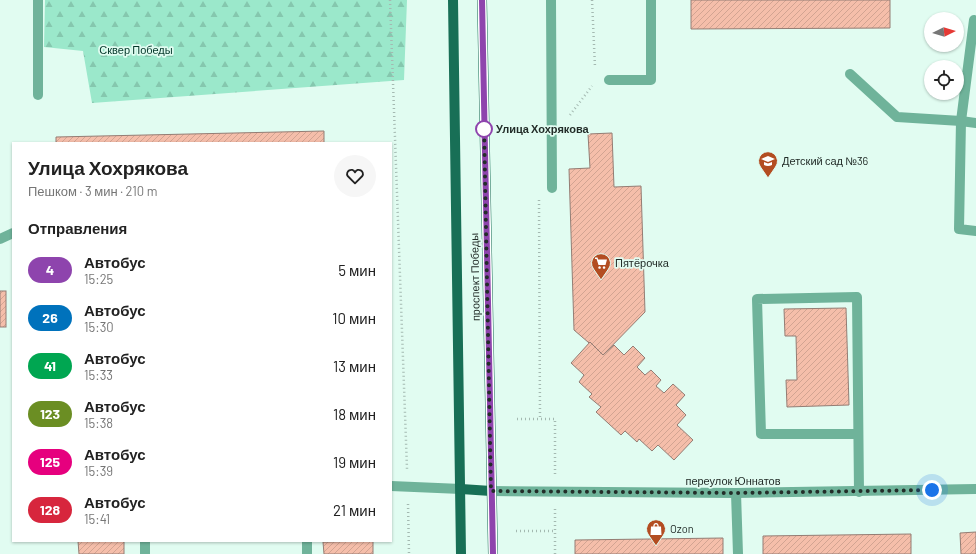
<!DOCTYPE html>
<html lang="ru">
<meta charset="utf-8">
<style>
:root{--surface:#fff;--page:#f6f6f6;--text:#222;--muted:#767676}
body{margin:0;font-family:Barlow,sans-serif;background:var(--page);color:var(--text);height:100vh;display:flex;flex-direction:column;font-size:15px;white-space:nowrap}
*{box-sizing:border-box;margin:0}
p{font-size:13px;color:var(--muted)}
.icon{flex:none;width:22px;height:22px;fill:none;stroke:currentColor;stroke-width:2;stroke-linecap:round;stroke-linejoin:round}
.map{position:relative;flex:1;overflow:hidden}
.drawer{position:absolute;left:12px;top:142px;width:380px;height:400px;display:flex;flex-direction:column;background:var(--surface);border-radius:0px;box-shadow:0 1px 3px #0004}
.drawer>*{flex:none}
.badge{padding:0 8px;border-radius:13px;font-size:14px;line-height:26px}
.needle{width:26px;rotate:85deg}
.controls{position:absolute;left:924px;top:12px;display:grid;gap:8px}
.controls a{display:grid;place-items:center;width:40px;height:40px;border-radius:50%;background:var(--surface);box-shadow:0 1px 3px #0004;font-size:20px}
.you{position:absolute;width:20px;height:20px;margin:-10px;border:3px solid #fff;border-radius:50%;background:#1a73e8;box-shadow:0 0 0 6px #1a73e833}
.map>.badge{position:absolute;translate:-50% -50%;box-shadow:0 0 0 2px #fff}
h2{padding:0 16px;font-size:15px;line-height:36px}
.round{display:grid;place-items:center;flex:none;width:42px;height:42px;border-radius:21px;background:var(--page)}
.head{display:flex;align-items:center;justify-content:space-between;height:68px;padding:0 16px}
h1{font-size:19px;font-weight:700;line-height:30px}
ul{padding:0;list-style:none}
li{display:flex;align-items:center;gap:12px;height:48px;padding:0 16px}
li div{flex:1}
li b{display:block;font-size:15px}
li em{font-style:normal}
li .badge{min-width:44px;font-weight:700;text-align:center}
.map>svg:first-child{display:block}
</style>
<div class="map">
<svg width="976" height="554" viewBox="0 0 976 554">
<defs>
<pattern id="forest-firs" width="22" height="20" patternUnits="userSpaceOnUse"><rect width="22" height="20" fill="#9be8cb"/><path d="M5 1l3.5 6h-7zM16 11l3.5 6h-7z" fill="#85c7ae"/></pattern>
<pattern id="building-hatch" width="6" height="6" patternUnits="userSpaceOnUse"><rect width="6" height="6" fill="#f5beaa"/><path d="M-1 1l2-2M0 6l6-6M5 7l2-2" fill="none" stroke="#d2a492"/></pattern>
</defs>
<rect width="100%" height="100%" fill="#e1fcf1"/>
<polygon fill="url(#forest-firs)" points="45,0 407,0 404,80 92,103 83,51 44,47"/>
<g fill="url(#building-hatch)" stroke="#947d74">
<polygon points="691,0 890,0 890,28 691,29"/>
<polygon points="324,131 324,143 56,143 56,137"/>
<polygon points="612,133 614,187 641,186 645,312 603,355 574,330 569,169 590,168 588,134"/>
<rect x="0" y="291" width="6" height="36"/>
<polygon points="846,308 849,405 787,407 786,380 797,380 796,336 785,336 784,309"/>
<polygon points="590,342 603,355 614,345 624,355 633,346 645,358 637,367 645,375 651,370 661,380 656,386 664,393 673,384 685,395 676,405 686,415 677,425 693,440 674,460 658,445 652,451 639,439 637,442 625,431 621,435 596,412 601,407 589,397 592,394 579,382 584,375 571,363"/>
<polygon points="976,532 976,554 961,554 960,533"/>
<polygon points="911,534 911,554 763,554 763,536"/>
<polygon points="723,538 723,554 575,554 575,540"/>
<polygon points="78,541 124,541 124,554 79,554"/>
<polygon points="373,541 373,554 324,554 323,542"/>
</g>
<g fill="none" stroke-linecap="round" stroke-linejoin="round">
<g stroke="#a4b9b1" stroke-width="2.5" stroke-dasharray="1 3" stroke-linecap="butt">
<polyline points="390,0 407,469"/>
<polyline points="592,0 595,67"/>
<polyline points="570,115 592,86"/>
<polyline points="539,200 540,419"/>
<polyline points="517,419 555,419 555,474"/>
<polyline points="408,504 409,554"/>
<polyline points="555,509 555,554"/>
<polyline points="516,531 555,531"/>
</g>
<g stroke="#6fb39a" stroke-width="10">
<polyline points="38,0 38,95"/>
<polyline points="551,0 552,188"/>
<polyline points="850,74 897,117 961,121 974,20"/>
<polyline points="609,80 651,80 651,0"/>
<polyline points="976,123 961,121 959,229 976,231"/>
<polyline points="0,239 13,233"/>
<polyline points="857,434 761,434 757,299 857,297 859,492"/>
<polyline points="391,486 461,489"/>
<polyline points="736,493 738,554"/>
<polyline points="145,541 145,554"/>
<polyline points="307,541 307,554"/>
</g>
<polyline stroke="#6fb39a" stroke-width="10" points="491,491 736,493 976,489"/>
<g stroke="#186f56" stroke-width="10">
<polyline points="453,0 461,554"/>
<polyline points="482,0 493,554"/>
<polyline points="461,489 491,491"/>
</g>
</g>
<g fill="none" stroke-linecap="round" stroke-linejoin="round">
<defs>
<polyline id="line" points="482,0 493,554"/>
</defs>
<use href="#line" stroke="#fff" stroke-width="9"/>
<use href="#line" stroke="#8e44ad" stroke-width="6"/>
<polyline stroke="#232d29" stroke-width="4" stroke-dasharray="0 7.2" points="484,129 484,124 491,491 736,493 932,490"/>
</g>
<defs>
<symbol id="school-pin" viewBox="-11 -11 22 30"><path d="M0 17L-7.5 6A9.5 9.5 0 1 1 7.5 6Z" fill="#b34d21" stroke="#e1fcf1"/><path d="M0-5L7-2L0 1L-7-2ZM-4 1L0 2.5L4 1V4Q0 6-4 4Z" fill="#fff"/></symbol>
<symbol id="supermarket-pin" viewBox="-11 -11 22 30"><path d="M0 17L-7.5 6A9.5 9.5 0 1 1 7.5 6Z" fill="#b34d21" stroke="#e1fcf1"/><path d="M-6-5.5h2.5l.6 2H6L4.5 2H-2.5L-4.4-4H-6ZM-1.5 3.2a1.3 1.3 0 1 0 .1 0ZM3 3.2a1.3 1.3 0 1 0 .1 0Z" fill="#fff"/></symbol>
<symbol id="shop-pin" viewBox="-11 -11 22 30"><path d="M0 17L-7.5 6A9.5 9.5 0 1 1 7.5 6Z" fill="#b34d21" stroke="#e1fcf1"/><path d="M-5-2.5h2.3a2.7 3.5 0 0 1 5.4 0H5L5.5 6h-11ZM-1.5-2.5h3a1.5 2.3 0 0 0-3 0Z" fill="#fff"/></symbol>
</defs>
<g fill-rule="evenodd">
<use href="#school-pin" x="757" y="150" width="22" height="30"/>
<use href="#supermarket-pin" x="590" y="252" width="22" height="30"/>
<use href="#shop-pin" x="645" y="518" width="22" height="30"/>
</g>
<circle fill="#fff" stroke="#8e44ad" stroke-width="2" cx="484" cy="129" r="8"/>
<g text-anchor="middle" stroke-width="3.5" stroke-linejoin="round" paint-order="stroke">
<g font-size="11" fill="#033729" stroke="#e1fcf1">
<text x="136" y="54">Сквер Победы</text>
</g>
<g font-size="11" font-weight="bold" fill="#232d29" stroke="#e1fcf1" text-anchor="start">
<text x="496" y="133">Улица Хохрякова</text>
</g>
<g font-size="11" fill="#232d29" stroke="#e1fcf1" text-anchor="start">
<text x="782" y="165">Детский сад №36</text>
<text x="615" y="267">Пятёрочка</text>
<text x="670" y="533">Ozon</text>
</g>
<g font-size="11" fill="#232d29" stroke="#e1fcf1">
<text transform="translate(475 277) rotate(-91)" y="4">проспект Победы</text>
<text x="733" y="485">переулок Юннатов</text>
</g>
</g>
</svg>
<div class="controls">
<a><svg class="needle" viewBox="-14 -14 28 28"><path d="M0-13l5 13h-10z" fill="#e53935"/><path d="M0 13l5-13h-10z" fill="#767676"/></svg></a>
<a><svg class="icon" aria-label="locate" viewBox="0 0 24 24"><circle cx="12" cy="12" r="6"/><path d="M12 2v4M12 18v4M2 12h4M18 12h4"/></svg></a>
</div>
<div class="you" style="left:932px;top:490px"></div>
<section class="drawer">
<div class="head"><div><h1>Улица Хохрякова</h1><p>Пешком · 3 мин · 210 m</p></div><a class="round"><svg class="icon" aria-label="heart" viewBox="0 0 24 24"><path d="M12 20l-8-8c-3-5 5-10 8-4 3-6 11-1 8 4z"/></svg></a></div>
<h2>Отправления</h2>
<ul>
<li><span class="badge" style="background:#8e44ad;color:#fff">4</span><div><b>Автобус</b><p>15:25</p></div><em>5 мин</em></li>
<li><span class="badge" style="background:#0072bc;color:#fff">26</span><div><b>Автобус</b><p>15:30</p></div><em>10 мин</em></li>
<li><span class="badge" style="background:#00a651;color:#fff">41</span><div><b>Автобус</b><p>15:33</p></div><em>13 мин</em></li>
<li><span class="badge" style="background:#6b8e23;color:#fff">123</span><div><b>Автобус</b><p>15:38</p></div><em>18 мин</em></li>
<li><span class="badge" style="background:#e6007e;color:#fff">125</span><div><b>Автобус</b><p>15:39</p></div><em>19 мин</em></li>
<li><span class="badge" style="background:#d7263d;color:#fff">128</span><div><b>Автобус</b><p>15:41</p></div><em>21 мин</em></li>
</ul>
</section>
</div>
